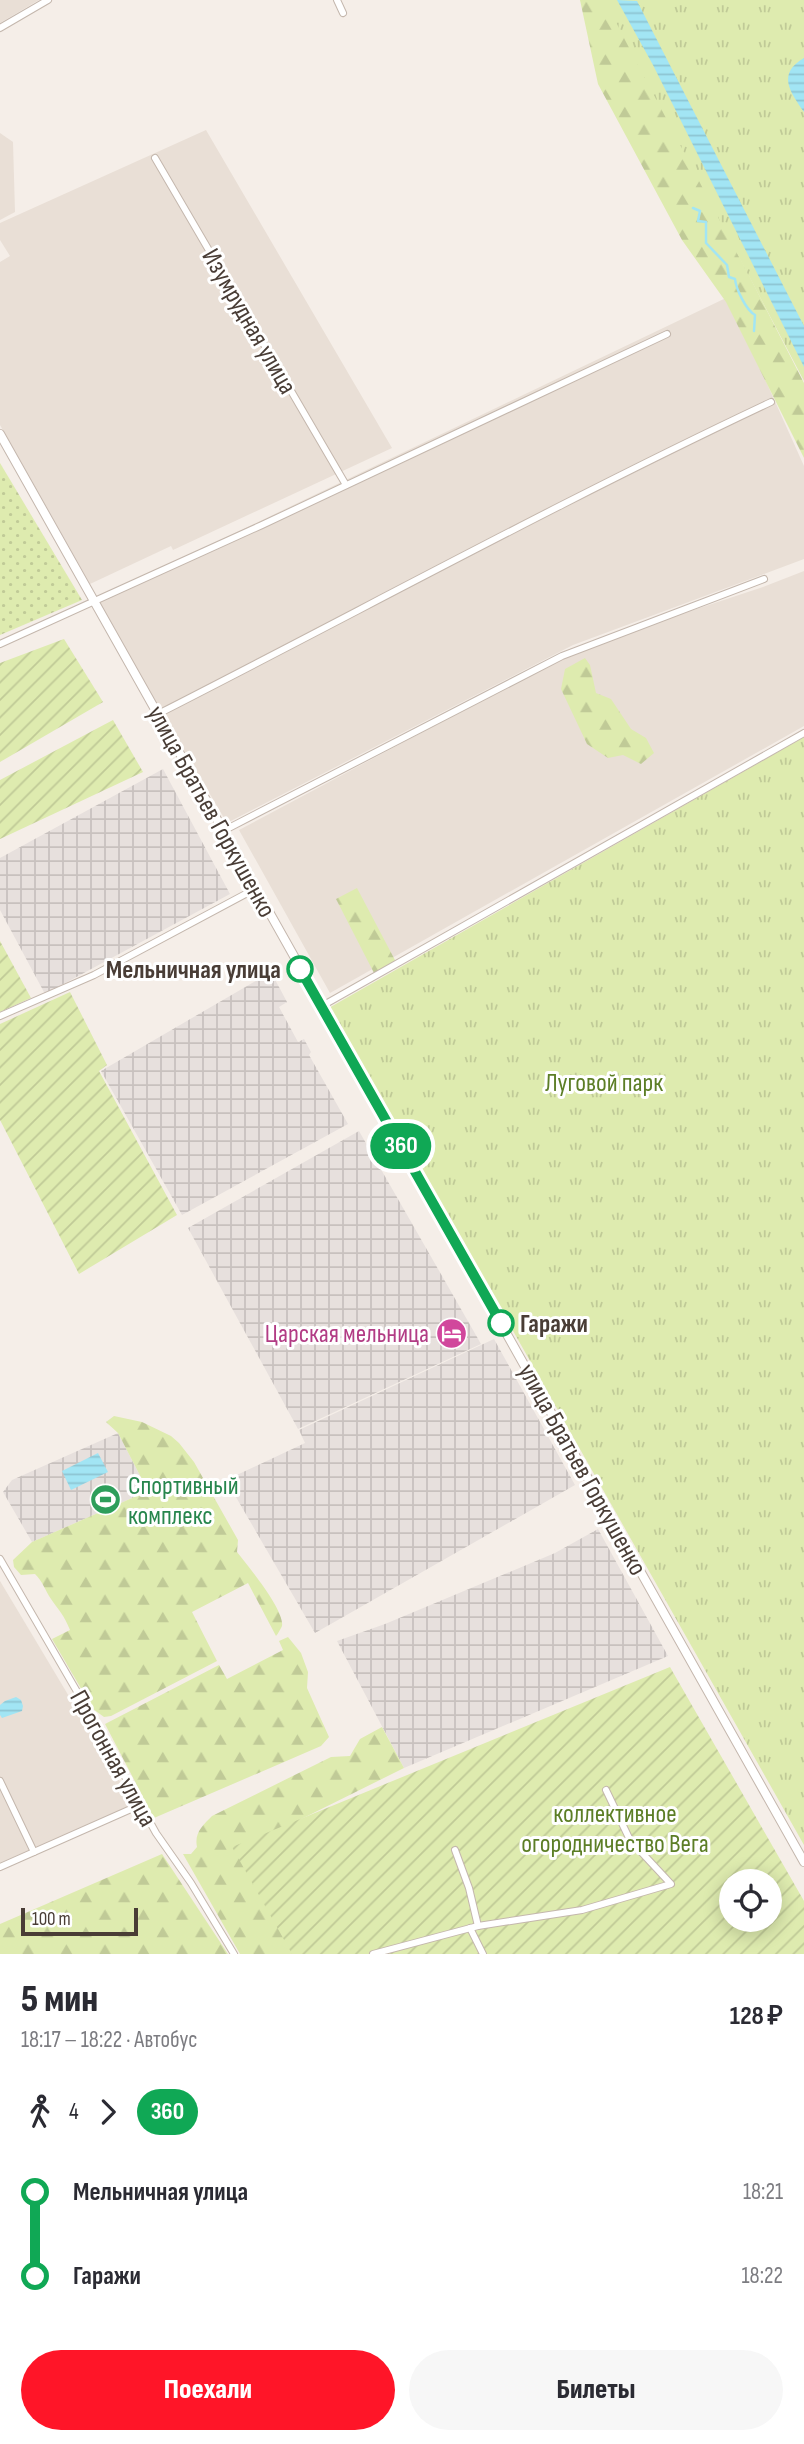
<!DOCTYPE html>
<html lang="ru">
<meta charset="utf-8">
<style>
:root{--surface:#fff;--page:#f7f7f7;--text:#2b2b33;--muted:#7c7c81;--accent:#ff1528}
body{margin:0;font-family:"Sofia Sans Condensed",sans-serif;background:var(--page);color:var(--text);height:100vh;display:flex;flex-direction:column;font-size:26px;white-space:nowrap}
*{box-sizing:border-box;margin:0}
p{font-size:23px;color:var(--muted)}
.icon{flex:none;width:38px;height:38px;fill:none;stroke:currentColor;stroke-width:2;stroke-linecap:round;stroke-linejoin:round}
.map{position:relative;height:1954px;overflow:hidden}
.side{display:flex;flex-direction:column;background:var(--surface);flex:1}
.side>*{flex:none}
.badge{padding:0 14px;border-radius:23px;font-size:24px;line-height:46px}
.controls{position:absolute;left:719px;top:1869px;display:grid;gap:14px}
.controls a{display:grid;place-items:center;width:63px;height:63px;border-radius:50%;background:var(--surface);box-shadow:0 4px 18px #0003;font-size:35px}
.scale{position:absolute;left:21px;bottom:18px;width:117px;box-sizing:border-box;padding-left:7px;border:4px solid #493d36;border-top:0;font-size:19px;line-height:24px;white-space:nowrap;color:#493d36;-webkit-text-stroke:5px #fff;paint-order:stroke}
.map>.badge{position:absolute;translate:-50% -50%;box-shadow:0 0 0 4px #fff}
.legs{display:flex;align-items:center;gap:10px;height:77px;padding:0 21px;font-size:23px}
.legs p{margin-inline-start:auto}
.overview{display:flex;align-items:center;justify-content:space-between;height:119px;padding:0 21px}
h1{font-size:38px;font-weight:800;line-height:52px}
.button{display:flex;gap:14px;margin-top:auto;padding:14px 21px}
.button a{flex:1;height:80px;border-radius:42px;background:var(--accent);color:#fff;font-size:28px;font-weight:800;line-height:80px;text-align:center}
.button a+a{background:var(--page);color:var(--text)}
ul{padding:0 21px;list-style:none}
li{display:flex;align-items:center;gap:24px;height:84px;font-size:26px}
li i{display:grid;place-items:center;width:10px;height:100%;margin:0 9px;background:currentColor}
li i::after{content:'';width:18px;height:18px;margin:-9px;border:5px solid;border-radius:50%;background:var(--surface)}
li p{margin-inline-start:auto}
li:first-child i{background:linear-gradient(#0000 50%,currentColor 0)}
li:last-child i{background:linear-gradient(currentColor 50%,#0000 0)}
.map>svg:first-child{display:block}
</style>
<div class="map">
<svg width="804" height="1954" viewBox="0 0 804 1954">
<defs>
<pattern id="industrial-grid" width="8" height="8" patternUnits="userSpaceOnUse" patternTransform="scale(1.75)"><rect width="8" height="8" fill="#e7e0dd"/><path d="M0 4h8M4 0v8" fill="none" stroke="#c8c1be"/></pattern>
<pattern id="grass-dots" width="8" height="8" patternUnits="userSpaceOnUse" patternTransform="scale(1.75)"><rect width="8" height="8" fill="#deebaf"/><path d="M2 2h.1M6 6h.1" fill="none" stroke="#c0ca97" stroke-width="1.8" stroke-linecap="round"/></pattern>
<pattern id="forest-firs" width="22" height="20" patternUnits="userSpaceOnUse" patternTransform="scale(1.75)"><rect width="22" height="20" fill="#deebaf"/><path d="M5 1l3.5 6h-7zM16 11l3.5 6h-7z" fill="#c0ca97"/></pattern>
<pattern id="park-tufts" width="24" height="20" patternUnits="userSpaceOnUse" patternTransform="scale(1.75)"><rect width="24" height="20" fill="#deebaf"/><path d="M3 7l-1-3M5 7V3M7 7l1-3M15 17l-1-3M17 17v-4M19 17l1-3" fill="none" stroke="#c0ca97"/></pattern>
<pattern id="garden-furrows" width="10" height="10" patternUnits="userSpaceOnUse" patternTransform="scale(1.75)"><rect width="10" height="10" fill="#deebaf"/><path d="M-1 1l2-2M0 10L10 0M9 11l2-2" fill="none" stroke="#c0ca97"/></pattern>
<pattern id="water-rules" width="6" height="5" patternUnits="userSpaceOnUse" patternTransform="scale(1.75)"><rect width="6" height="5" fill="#a2e5f4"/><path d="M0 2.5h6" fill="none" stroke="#8dc5d2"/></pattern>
</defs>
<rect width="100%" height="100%" fill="#f5eee8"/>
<g fill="#e9dfd6">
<polygon points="0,0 39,0 0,23"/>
<polygon points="206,130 392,448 173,550 171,546 90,584 0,425 0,262 10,256 0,240 0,223"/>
<polygon points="0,133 13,142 15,212 0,220"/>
<polygon points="728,297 804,466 804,559 573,645 227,823 95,600"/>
<polygon points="804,571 804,726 330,993 239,830 582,647 763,587"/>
<polygon points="0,1581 134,1805 0,1863"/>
</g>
<g fill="url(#industrial-grid)">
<polygon points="163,769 230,894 45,994 0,910 0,858"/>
<polygon points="271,972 287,1002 279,1007 298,1042 304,1039 311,1052 309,1055 348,1124 182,1215 101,1071"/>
<polygon points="359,1131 481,1344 298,1429 188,1228"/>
<polygon points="494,1339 575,1485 315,1633 226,1480 305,1443 299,1430"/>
<polygon points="118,1433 148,1491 32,1542 3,1492 12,1480"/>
<polygon points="598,1529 668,1656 404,1768 337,1641 385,1624 555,1553"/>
</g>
<polygon fill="url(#grass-dots)" points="0,463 82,600 0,635"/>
<g fill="url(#forest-firs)">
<polygon points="580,0 608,0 804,383 804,458 726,302 682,240 598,84"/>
<polygon points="585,658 590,665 596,693 611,699 631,729 646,738 654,753 641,764 623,755 608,758 587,744 561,689 565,669"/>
<polygon points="357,888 396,962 374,973 336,899"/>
<path d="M114,1416L142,1422L171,1436L179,1443L194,1462L238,1540L237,1552C247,1565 285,1610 282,1626C281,1628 278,1634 276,1636L248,1583L192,1612L217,1661L111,1716L104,1717L93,1709L52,1639L70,1630C64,1615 60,1612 51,1599C45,1590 43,1582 35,1574L21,1575L14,1567L13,1560L32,1542L148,1491L118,1433L106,1422Z"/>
<polygon points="288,1637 301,1653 308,1672 307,1688 329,1737 321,1746 154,1818 105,1724 219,1665 227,1679 283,1650 279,1641"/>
<path d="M382,1727L404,1768L249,1845L294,1954H240L183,1854H191L197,1847C194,1833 203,1825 212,1816L331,1757L350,1756L360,1739Z"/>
<polygon points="162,1854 228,1954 0,1954 0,1924"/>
</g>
<g fill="url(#park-tufts)">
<polygon points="605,0 804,0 804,381 625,40"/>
<polygon points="804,737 804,1845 383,1101 327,1009"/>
</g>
<g fill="url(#garden-furrows)" fill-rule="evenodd">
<polygon points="64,639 103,702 0,762 0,663"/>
<polygon points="113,720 143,772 0,839 0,780"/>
<polygon points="0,941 31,998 0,1012"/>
<polygon points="70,992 107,1065 99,1071 177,1215 79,1274 0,1120 0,1024"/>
<path d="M670,1667L804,1901V1954H292L232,1847ZM732,1881H770V1920H732Z"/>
</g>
<g fill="url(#water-rules)">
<polygon points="617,0 637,1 804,326 804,367 653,65"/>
<path d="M804,58V112C791,93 776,74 804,58Z"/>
<polygon points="98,1453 108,1472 71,1490 62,1471"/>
<polygon points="16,1697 21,1700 23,1706 22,1711 2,1718 0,1715 0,1705 5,1701"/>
</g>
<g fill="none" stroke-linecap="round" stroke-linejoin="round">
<path stroke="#a2e5f4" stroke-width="2.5" d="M693,208L700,211L698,221L706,222V243L727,265L729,277L735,279C736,289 746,310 755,315L754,331"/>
<defs>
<g id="minor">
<polyline points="337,0 343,13"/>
<polyline points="0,28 48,0"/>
<polyline points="155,158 346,485"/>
<polyline points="0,644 262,525 667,334"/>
<path d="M158,714C362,610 563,500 771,402"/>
<polyline points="223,831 562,656 764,579"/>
<polyline points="322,1006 804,733"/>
<polyline points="0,1016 94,975 255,889"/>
<polyline points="0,1559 97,1726 156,1833 191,1883 234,1954"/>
<polyline points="0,1781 34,1852"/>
<polyline points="455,1850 469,1888 478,1926"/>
<polyline points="0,1867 140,1805"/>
<polyline points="470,1928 483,1954"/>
<polyline points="373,1954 478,1926 582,1910 671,1884 630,1840 606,1790"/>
</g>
<polyline id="tertiary" points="0,434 804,1862"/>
</defs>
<use href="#minor" stroke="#c4b7ad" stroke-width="8"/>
<use href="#tertiary" stroke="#c4b7ad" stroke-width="10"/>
<use href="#minor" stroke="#fff" stroke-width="6"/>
<use href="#tertiary" stroke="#fff" stroke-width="8"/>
</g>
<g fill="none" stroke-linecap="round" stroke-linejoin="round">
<defs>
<polyline id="line-1" points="300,969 501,1323"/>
</defs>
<use href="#line-1" stroke="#fff" stroke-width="16"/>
<use href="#line-1" stroke="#10a855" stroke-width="10"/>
</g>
<defs>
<symbol id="hotel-disc" viewBox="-11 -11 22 22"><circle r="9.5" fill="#d1479c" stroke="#fff"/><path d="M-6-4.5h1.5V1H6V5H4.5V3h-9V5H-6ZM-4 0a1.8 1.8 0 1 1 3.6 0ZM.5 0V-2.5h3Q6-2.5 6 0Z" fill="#fff"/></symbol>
<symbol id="stadium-disc" viewBox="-11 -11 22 22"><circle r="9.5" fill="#2e9e5b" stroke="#fff"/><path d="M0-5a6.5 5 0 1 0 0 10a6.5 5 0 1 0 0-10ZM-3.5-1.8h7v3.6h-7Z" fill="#fff"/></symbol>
</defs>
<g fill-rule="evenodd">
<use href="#hotel-disc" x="434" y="1316" width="35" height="35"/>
<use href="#stadium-disc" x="88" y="1482" width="35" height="35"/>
</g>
<g fill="#fff" stroke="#10a855" stroke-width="3.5">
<circle cx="300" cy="969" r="12"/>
<circle cx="501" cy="1323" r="12"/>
</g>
<g text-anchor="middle" stroke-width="6" stroke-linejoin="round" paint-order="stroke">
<g font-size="26" fill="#493d36" stroke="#fff">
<text transform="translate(250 321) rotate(60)" y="9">Изумрудная улица</text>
<text transform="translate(212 811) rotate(61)" y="9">улица Братьев Горкушенко</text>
<text transform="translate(583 1469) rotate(61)" y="9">улица Братьев Горкушенко</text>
<text transform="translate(114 1758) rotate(61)" y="9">Прогонная улица</text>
</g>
<g font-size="26" font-weight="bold" fill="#493d36" stroke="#fff" text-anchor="end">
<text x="281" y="978">Мельничная улица</text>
<text x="520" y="1332" text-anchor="start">Гаражи</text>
</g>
<g font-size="26" fill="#5c7e26" stroke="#fff">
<text x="604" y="1091">Луговой парк</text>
<text x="615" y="1822">коллективное<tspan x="615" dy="30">огородничество Вега</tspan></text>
</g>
<g font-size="26" fill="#b23c85" stroke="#fff" text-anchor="end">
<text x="429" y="1342">Царская мельница</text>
</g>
<g font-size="26" fill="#27864d" stroke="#fff" text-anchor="start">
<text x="128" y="1494">Спортивный<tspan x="128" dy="30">комплекс</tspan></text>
</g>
</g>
</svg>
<div class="controls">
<a><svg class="icon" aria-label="locate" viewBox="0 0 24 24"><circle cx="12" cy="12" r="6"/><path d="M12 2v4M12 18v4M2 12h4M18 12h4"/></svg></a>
</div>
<div class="scale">100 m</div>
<b class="badge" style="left:401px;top:1146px;background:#10a855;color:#fff">360</b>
</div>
<section class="side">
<div class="overview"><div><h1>5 мин</h1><p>18:17 – 18:22 · Автобус</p></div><b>128 ₽</b></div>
<div class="legs"><svg class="icon" aria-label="walk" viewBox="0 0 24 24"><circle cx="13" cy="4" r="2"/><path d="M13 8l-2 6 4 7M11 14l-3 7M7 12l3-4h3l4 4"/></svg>4<svg class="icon" aria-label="forward" viewBox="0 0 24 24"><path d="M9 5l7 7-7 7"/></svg><b class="badge" style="background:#10a855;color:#fff">360</b></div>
<ul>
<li><i style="color:#10a855"></i><b>Мельничная улица</b><p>18:21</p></li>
<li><i style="color:#10a855"></i><b>Гаражи</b><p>18:22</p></li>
</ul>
<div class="button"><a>Поехали</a><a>Билеты</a></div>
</section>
